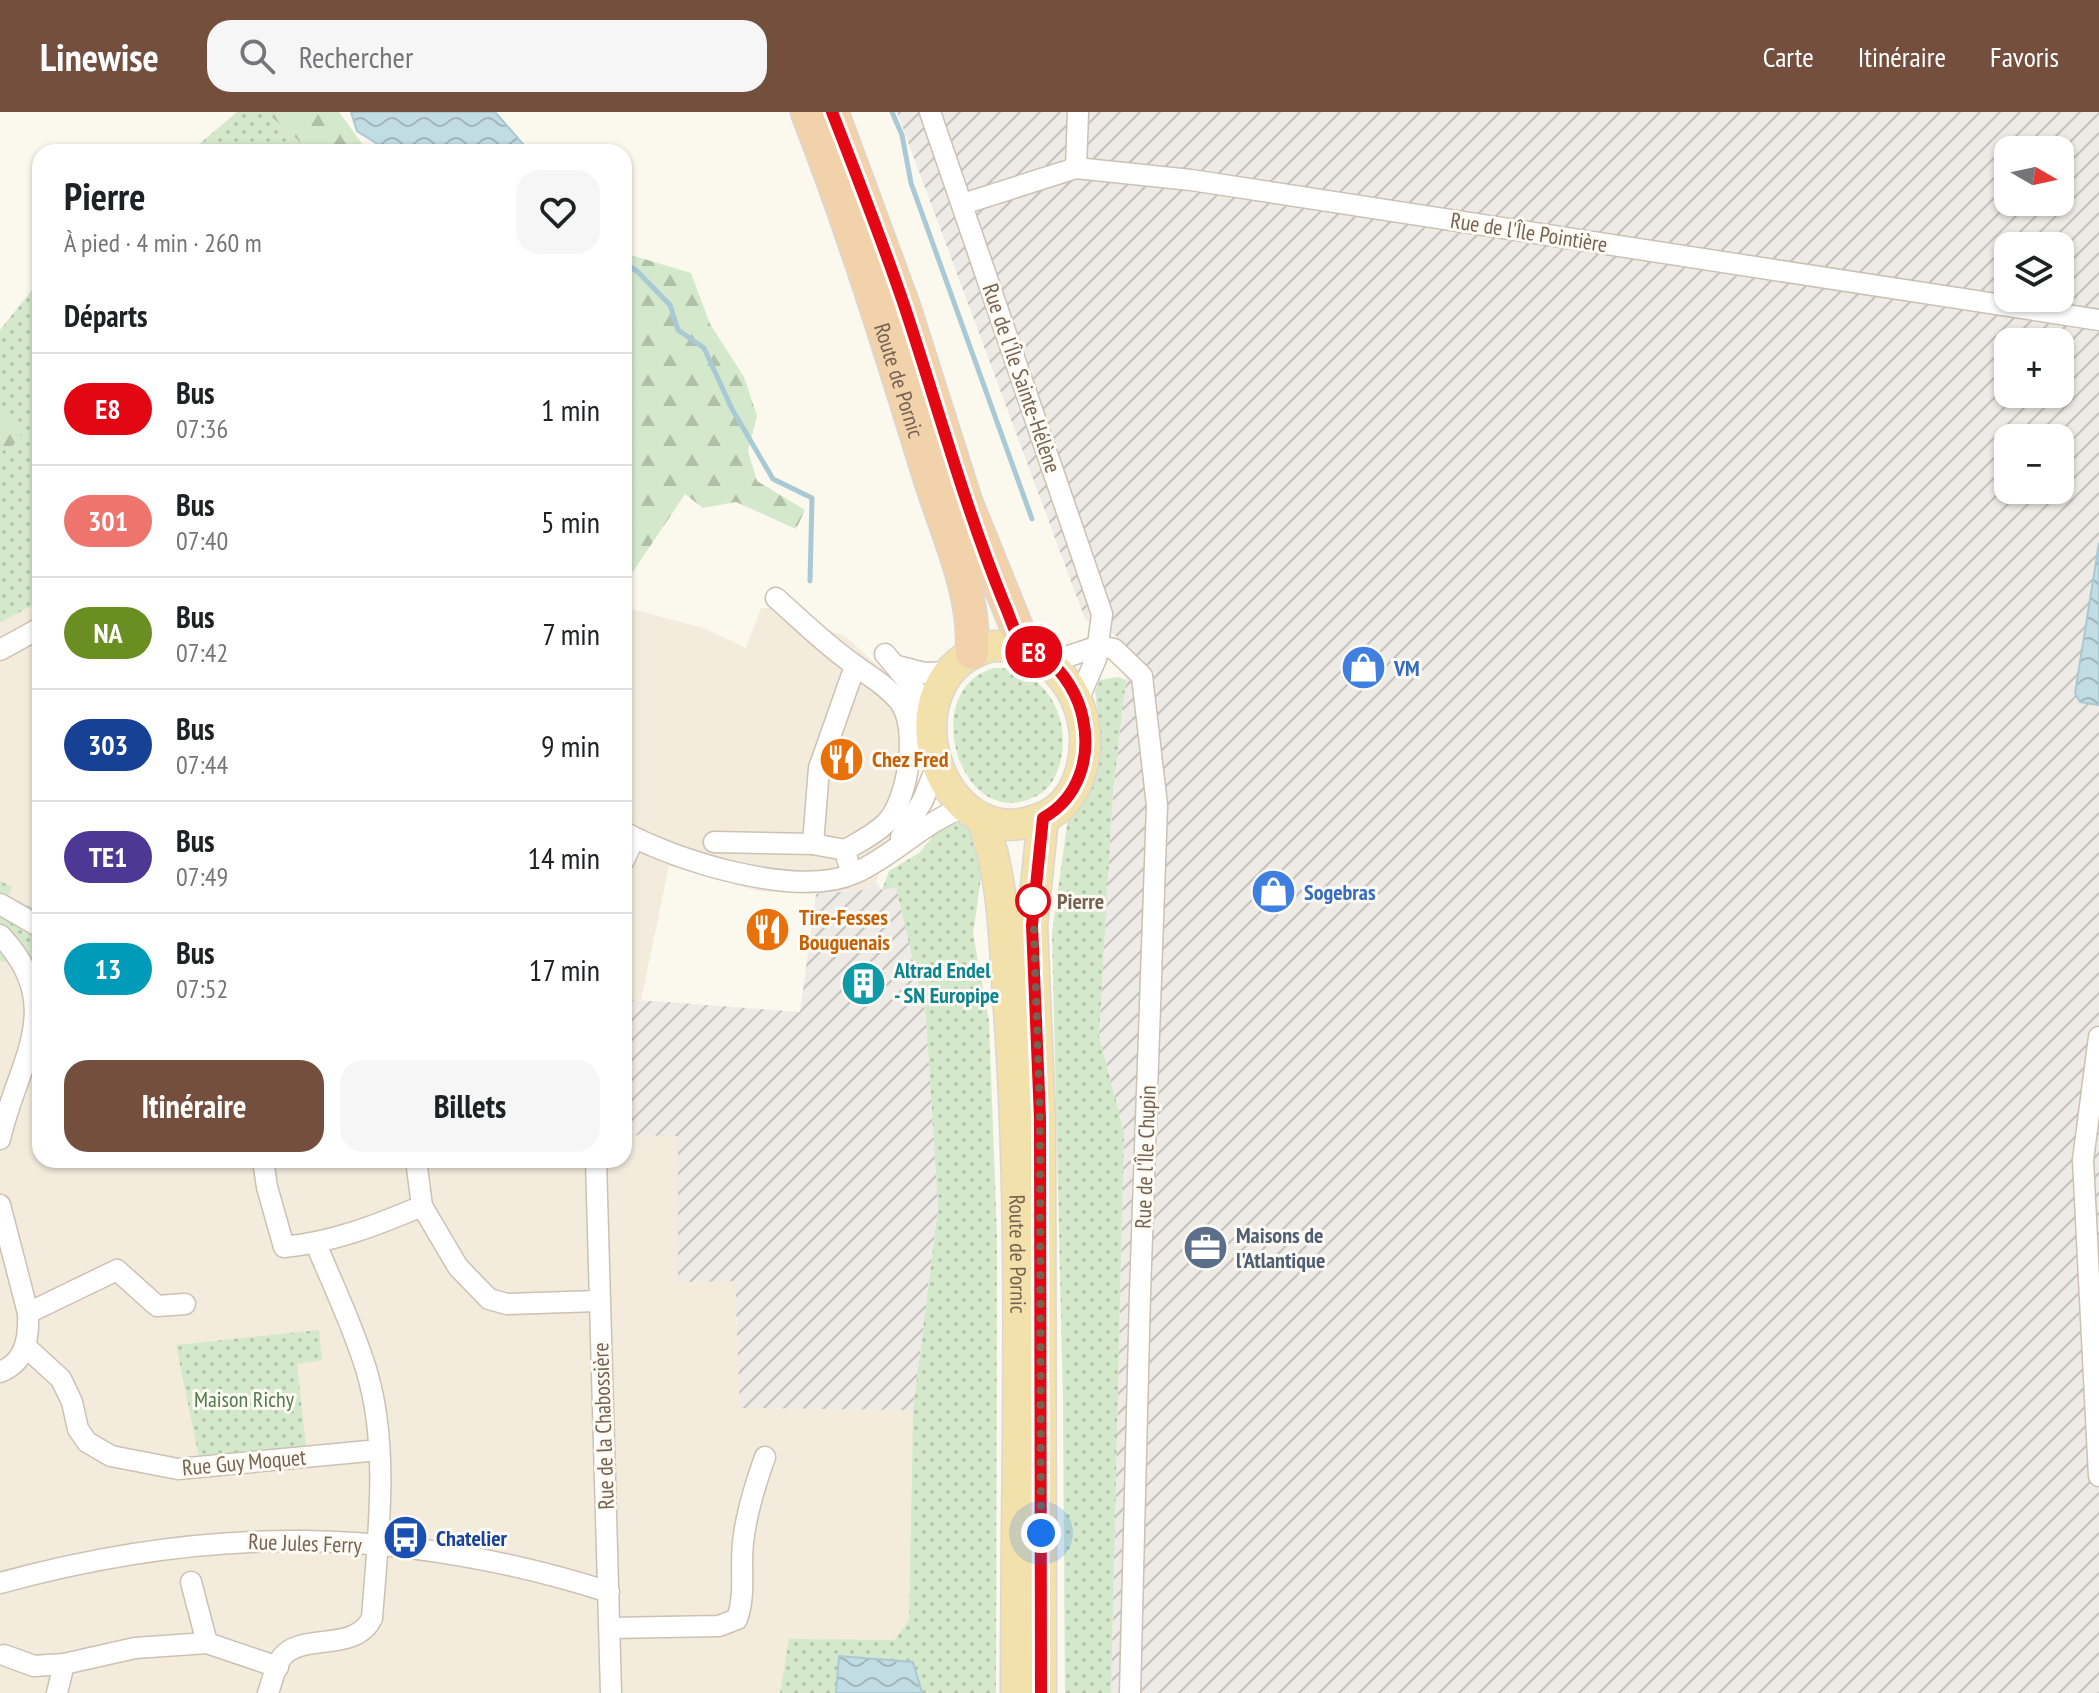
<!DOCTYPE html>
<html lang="fr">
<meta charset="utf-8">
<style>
:root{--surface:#fff;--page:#f6f6f6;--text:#202124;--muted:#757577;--line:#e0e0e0;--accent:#744f3e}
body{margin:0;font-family:"PT Sans Narrow",sans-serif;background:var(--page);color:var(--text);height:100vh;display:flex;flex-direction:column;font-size:30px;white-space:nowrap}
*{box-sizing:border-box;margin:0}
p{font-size:26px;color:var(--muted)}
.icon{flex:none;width:44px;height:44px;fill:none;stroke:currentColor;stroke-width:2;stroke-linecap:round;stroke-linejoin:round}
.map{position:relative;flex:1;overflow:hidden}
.side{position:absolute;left:32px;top:32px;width:600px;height:1024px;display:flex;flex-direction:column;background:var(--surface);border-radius:24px;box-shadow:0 2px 6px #0004}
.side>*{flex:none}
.badge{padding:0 16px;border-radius:26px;font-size:28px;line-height:52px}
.needle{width:52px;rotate:99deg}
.fabs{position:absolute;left:1994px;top:24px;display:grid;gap:16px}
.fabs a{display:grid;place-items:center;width:80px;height:80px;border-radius:16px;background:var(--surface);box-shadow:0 2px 6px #0004;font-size:40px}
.you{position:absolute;width:40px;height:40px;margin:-20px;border:6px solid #fff;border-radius:50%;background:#1a73e8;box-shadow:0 0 0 12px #1a73e833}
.map>.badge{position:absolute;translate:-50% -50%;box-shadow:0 0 0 4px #fff}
h2{padding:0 32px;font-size:30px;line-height:72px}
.round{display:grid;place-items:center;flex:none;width:84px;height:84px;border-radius:24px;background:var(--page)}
.head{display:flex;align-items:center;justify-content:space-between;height:136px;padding:0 32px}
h1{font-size:38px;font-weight:700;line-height:60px}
.primary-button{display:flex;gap:16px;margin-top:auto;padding:16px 32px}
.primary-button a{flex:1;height:92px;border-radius:24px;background:var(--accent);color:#fff;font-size:32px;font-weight:700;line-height:92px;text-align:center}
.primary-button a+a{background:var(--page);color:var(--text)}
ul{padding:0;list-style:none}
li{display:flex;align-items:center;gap:24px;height:112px;padding:0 32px;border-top:2px solid var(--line)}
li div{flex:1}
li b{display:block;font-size:30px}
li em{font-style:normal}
li .badge{min-width:88px;font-weight:700;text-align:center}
header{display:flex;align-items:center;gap:48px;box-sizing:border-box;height:112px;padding:0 40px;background:var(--accent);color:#fff}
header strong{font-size:38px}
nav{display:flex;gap:44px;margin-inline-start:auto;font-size:28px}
.search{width:560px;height:72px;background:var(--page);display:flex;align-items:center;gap:20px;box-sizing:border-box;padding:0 28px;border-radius:24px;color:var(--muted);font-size:30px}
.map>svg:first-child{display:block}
</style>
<header>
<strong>Linewise</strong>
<div class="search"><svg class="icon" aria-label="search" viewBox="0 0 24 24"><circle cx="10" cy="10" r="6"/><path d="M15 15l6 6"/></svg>Rechercher</div>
<nav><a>Carte</a><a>Itinéraire</a><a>Favoris</a></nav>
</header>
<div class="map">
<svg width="2099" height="1581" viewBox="0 0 2099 1581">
<defs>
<pattern id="industrial-furrows" width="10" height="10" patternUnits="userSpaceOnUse" patternTransform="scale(2)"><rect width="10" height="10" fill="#eeeae5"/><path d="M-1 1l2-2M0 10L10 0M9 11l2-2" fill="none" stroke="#c5c1bc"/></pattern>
<pattern id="grass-dots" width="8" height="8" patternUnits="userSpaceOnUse" patternTransform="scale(2)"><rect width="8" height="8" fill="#d4e9cc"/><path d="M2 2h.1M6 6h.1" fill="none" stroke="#b1c0a8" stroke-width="1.8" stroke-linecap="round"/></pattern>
<pattern id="forest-firs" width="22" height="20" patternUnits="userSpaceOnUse" patternTransform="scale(2)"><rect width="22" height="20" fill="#d4e9cc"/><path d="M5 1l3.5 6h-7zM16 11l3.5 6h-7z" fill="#b1c0a8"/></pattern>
<pattern id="water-waves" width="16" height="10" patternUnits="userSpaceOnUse" patternTransform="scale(2)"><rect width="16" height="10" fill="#c2dce4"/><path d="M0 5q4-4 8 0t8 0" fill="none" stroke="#a2b6bb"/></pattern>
</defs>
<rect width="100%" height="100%" fill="#fbf8ed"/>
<g fill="#f3ebdc">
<polygon points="40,489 40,1048 624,1048 624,1023 678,1023 678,1169 735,1168 740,1296 913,1298 909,1508 894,1528 790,1528 780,1581 0,1581 0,511"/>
<polygon points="624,495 703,516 746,536 761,496 777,496 846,525 909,582 917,603 915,658 876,770 865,778 816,782 758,779 669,754 641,888 624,887"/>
</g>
<g fill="url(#industrial-furrows)" fill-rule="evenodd">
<path d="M897,0H2099V1581H1111L1124,1020L1099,924L1113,680L1126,568L1116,524L1085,507ZM2008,38H2060V90H2008ZM2008,134H2060V186H2008ZM2008,230H2060V282H2008ZM2008,326H2060V378H2008Z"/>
<polygon points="876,770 882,778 896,774 926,905 938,1096 913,1298 740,1296 735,1169 678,1170 678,1024 624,1023 624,887 800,900 816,782 865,778"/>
</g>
<g fill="url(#grass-dots)">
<polygon points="237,0 267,0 312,40 190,40"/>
<polygon points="40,168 40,489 0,511 0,218"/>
<path d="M995,556C1047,554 1075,611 1058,657C1053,672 1045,681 1030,687C958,716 918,575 995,556Z"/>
<polygon points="1118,565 1126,568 1113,680 1099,924 1124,1020 1111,1581 1065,1581 1063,1290 1052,821 1068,706 1096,647 1099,613 1095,579 1100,568"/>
<polygon points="962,710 972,715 985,738 973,822 989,909 997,1125 996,1581 780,1581 789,1527 894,1528 909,1508 913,1298 938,1096 926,905 896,775 882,778 889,759 919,741 941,715"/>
<polygon points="0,769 12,775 8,784 40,799 40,854 0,849"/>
<polygon points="319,1218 322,1248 297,1252 306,1336 200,1350 176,1233"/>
</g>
<g fill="url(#forest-firs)">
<polygon points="266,0 339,0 368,40 312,40"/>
<polygon points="624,141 691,161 710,212 744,265 757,304 748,339 757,369 805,398 796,417 736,390 703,396 685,382 624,473 624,399 629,385 630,356 624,354"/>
<polygon points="0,297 23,326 0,341"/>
</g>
<g fill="url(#water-waves)" stroke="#a9c9d5" stroke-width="2">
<polygon points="351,0 495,0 530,40 383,40 379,33 357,19"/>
<polygon points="2099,431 2099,593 2080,590 2075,581"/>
<polygon points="839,1544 913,1550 922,1581 836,1581"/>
</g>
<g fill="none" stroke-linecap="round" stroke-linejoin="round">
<g stroke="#a9c9d5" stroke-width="5">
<polyline points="892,0 902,23 911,71 1032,407"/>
<polyline points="624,151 637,159 670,193 678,218 704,236 732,297 773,367 812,386 810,469"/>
</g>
<defs>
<g id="minor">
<polyline points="930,0 1102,502 1096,547 1078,588"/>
<polyline points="1076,56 1078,0"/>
<polyline points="963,92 1076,56 1191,68 2099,208"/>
<path d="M776,486C802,509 828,535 856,554C872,566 886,573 899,589C920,614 908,689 886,711C874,723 859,730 845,738"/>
<polyline points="1099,534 1114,537 1142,564 1157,693 1140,1181 1130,1581"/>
<polyline points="0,538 40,516"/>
<polyline points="885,542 915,578 931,608"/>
<polyline points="1046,547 1066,545 1099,534"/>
<polyline points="897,554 924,561 948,560"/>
<path d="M624,720C676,749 799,787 855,761C895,743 923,710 965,695"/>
<polyline points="901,725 923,688 937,653"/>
<polyline points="714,730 813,732 845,738 848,750"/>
<polyline points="813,732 819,656 855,554"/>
<polyline points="624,748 634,726"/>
<polyline points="0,792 40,815"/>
<path d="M0,823C69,895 17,950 0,1027"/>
<polyline points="2099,925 2083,1048 2099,1364"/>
<path d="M263,1048L267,1075L284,1135C334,1130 377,1113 422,1094"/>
<polyline points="416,1048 422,1094 458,1155 489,1187 507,1192 598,1189"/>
<polyline points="596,1048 611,1581"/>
<path d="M0,1093L28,1201C29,1226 26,1250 0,1260"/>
<polyline points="28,1201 117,1158 157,1194 185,1192"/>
<polyline points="26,1235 61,1267 72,1290 78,1317 87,1330 111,1344 178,1357 379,1338"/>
<polyline points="191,1470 207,1531"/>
<path d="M0,1471C210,1413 401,1414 609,1480"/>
<path d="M610,1516L719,1514L737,1507C746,1482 740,1458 743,1431C746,1401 755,1373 765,1345"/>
<polyline points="4,1543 34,1554 64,1552"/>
<polyline points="57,1581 64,1552 135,1536 207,1531 278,1555"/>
<path d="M268,1581C272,1570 275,1554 282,1545C302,1520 356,1541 372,1506C378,1426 390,1334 366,1257C353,1214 333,1173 316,1132"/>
</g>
<g id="primary">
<path d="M992,534C1061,531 1101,603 1079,665C1072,685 1059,700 1039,707C936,747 882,562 992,534Z"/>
<path id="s1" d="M982,707C1005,768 1004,832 1009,897C1025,1124 1016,1354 1016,1581"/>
<polyline points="1041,1581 1040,1006 1032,813 1043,706"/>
</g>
<g id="trunk">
<path id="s2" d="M807,0C854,120 891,241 929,364C947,422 976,480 972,541"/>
<polyline points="832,0 904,195 966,390 1025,536"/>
</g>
</defs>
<use href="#minor" stroke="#cdc1b3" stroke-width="23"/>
<use href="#primary" stroke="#dbd6d2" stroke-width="33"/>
<use href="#trunk" stroke="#dbd6d2" stroke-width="35"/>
<use href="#minor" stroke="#fff" stroke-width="20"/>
<use href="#primary" stroke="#f3e1ac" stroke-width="30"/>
<use href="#trunk" stroke="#f2d2ab" stroke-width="32"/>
</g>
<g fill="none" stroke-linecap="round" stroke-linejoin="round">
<defs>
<path id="line" d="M832,0C857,64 882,128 904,193C937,292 964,393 1004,491C1010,504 1015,524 1024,535C1029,540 1039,542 1045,546C1064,559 1079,585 1083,607C1091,645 1079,686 1043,706L1032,813L1040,1006L1041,1581"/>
</defs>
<use href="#line" stroke="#fff" stroke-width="18"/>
<use href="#line" stroke="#e30613" stroke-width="12"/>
<polyline stroke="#766251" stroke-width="8" stroke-dasharray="0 14.4" points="1033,789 1040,1006 1041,1421"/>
</g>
<defs>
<symbol id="shop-disc" viewBox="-11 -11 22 22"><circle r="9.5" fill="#3f7fe0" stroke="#fefbf4"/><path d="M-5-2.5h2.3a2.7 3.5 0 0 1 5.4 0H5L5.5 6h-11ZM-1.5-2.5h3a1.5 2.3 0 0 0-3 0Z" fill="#fff"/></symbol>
<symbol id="restaurant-disc" viewBox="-11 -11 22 22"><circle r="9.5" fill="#e8710a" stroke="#fefbf4"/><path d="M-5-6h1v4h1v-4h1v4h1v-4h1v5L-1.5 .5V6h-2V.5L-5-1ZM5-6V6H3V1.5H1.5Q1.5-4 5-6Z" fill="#fff"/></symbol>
<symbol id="building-disc" viewBox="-11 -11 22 22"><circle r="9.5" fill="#0f9aa8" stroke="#fefbf4"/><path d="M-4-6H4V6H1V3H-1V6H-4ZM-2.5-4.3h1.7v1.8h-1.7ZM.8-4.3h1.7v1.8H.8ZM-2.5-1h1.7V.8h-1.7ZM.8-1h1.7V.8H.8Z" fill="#fff"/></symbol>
<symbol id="office-disc" viewBox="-11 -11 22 22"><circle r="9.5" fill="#5c6f8a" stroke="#fefbf4"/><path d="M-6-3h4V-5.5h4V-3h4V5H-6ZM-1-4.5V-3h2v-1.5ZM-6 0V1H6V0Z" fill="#fff"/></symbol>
<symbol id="bus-disc" viewBox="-11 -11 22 22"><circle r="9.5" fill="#1a4fb4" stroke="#fefbf4"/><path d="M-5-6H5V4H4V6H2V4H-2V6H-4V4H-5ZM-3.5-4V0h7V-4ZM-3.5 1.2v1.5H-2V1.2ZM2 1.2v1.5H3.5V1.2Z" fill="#fff"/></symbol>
</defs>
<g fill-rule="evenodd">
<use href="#shop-disc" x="1338" y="530" width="51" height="51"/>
<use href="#restaurant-disc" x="816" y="622" width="51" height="51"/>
<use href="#shop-disc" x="1248" y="754" width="51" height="51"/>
<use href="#restaurant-disc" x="742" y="792" width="51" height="51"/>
<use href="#building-disc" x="838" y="846" width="51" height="51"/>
<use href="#office-disc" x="1180" y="1110" width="51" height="51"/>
<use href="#bus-disc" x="380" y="1400" width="51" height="51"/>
</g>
<circle fill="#fff" stroke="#e30613" stroke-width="4" cx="1033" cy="789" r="16"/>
<g text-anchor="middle" stroke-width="6" stroke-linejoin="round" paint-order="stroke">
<g font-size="22" fill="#766251" stroke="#fefbf4">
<text transform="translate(1529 120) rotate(9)" y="8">Rue de l'Île Pointière</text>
<text transform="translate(1022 266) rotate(71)" y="8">Rue de l'Île Sainte-Hélène</text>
<text dy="8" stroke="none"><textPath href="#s2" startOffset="284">Route de Pornic</textPath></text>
<text transform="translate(1145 1045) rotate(-88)" y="8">Rue de l'Île Chupin</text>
<text dy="8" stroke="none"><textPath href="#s1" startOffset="438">Route de Pornic</textPath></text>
<text transform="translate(603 1314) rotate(-92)" y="8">Rue de la Chabossière</text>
<text transform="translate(244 1350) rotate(-5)" y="8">Rue Guy Moquet</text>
<text transform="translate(305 1431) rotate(2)" y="8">Rue Jules Ferry</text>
</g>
<g font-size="22" font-weight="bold" fill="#366cbe" stroke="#fefbf4" text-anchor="start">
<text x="1394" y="564">VM</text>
<text x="1304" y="788">Sogebras</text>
</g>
<g font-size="22" font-weight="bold" fill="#c56008" stroke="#fefbf4" text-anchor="start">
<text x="872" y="655">Chez Fred</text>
<text x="799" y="813">Tire-Fesses<tspan x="799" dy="25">Bouguenais</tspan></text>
</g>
<g font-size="22" font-weight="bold" fill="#766251" stroke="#fefbf4" text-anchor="start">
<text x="1057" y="797">Pierre</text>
</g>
<g font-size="22" font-weight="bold" fill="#0d838f" stroke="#fefbf4" text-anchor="start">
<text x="894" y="866">Altrad Endel<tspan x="894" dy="25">- SN Europipe</tspan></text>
</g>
<g font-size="22" font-weight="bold" fill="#4e5e75" stroke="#fefbf4" text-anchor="start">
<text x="1236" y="1131">Maisons de<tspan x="1236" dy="25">l'Atlantique</tspan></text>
</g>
<g font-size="22" fill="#527a4a" stroke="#fefbf4">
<text x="244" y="1295">Maison Richy</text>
</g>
<g font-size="22" font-weight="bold" fill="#164399" stroke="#fefbf4" text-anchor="start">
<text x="436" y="1434">Chatelier</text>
</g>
</g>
</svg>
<div class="fabs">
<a><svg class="needle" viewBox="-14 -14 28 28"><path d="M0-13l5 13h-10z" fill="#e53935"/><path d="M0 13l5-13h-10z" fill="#757577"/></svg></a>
<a><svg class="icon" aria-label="layers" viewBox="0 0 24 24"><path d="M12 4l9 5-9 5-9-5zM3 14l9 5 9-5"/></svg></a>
<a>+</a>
<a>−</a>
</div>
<div class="you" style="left:1041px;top:1421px"></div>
<b class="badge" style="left:1034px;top:540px;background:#e30613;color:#fff">E8</b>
<section class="side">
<div class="head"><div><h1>Pierre</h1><p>À pied · 4 min · 260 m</p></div><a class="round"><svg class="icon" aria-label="heart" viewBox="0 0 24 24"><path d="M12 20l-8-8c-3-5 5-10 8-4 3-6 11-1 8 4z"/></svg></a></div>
<h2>Départs</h2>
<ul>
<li><span class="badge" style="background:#e30613;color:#fff">E8</span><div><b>Bus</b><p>07:36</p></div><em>1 min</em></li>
<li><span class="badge" style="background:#ee756d;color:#fff">301</span><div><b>Bus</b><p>07:40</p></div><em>5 min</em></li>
<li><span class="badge" style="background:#6b8e23;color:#fff">NA</span><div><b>Bus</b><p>07:42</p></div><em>7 min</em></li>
<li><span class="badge" style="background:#164194;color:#fff">303</span><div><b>Bus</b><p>07:44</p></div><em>9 min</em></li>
<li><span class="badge" style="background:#4e3896;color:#fff">TE1</span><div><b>Bus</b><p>07:49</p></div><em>14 min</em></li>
<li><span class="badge" style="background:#009bb9;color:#fff">13</span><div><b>Bus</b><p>07:52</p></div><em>17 min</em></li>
</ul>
<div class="primary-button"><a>Itinéraire</a><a>Billets</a></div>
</section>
</div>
